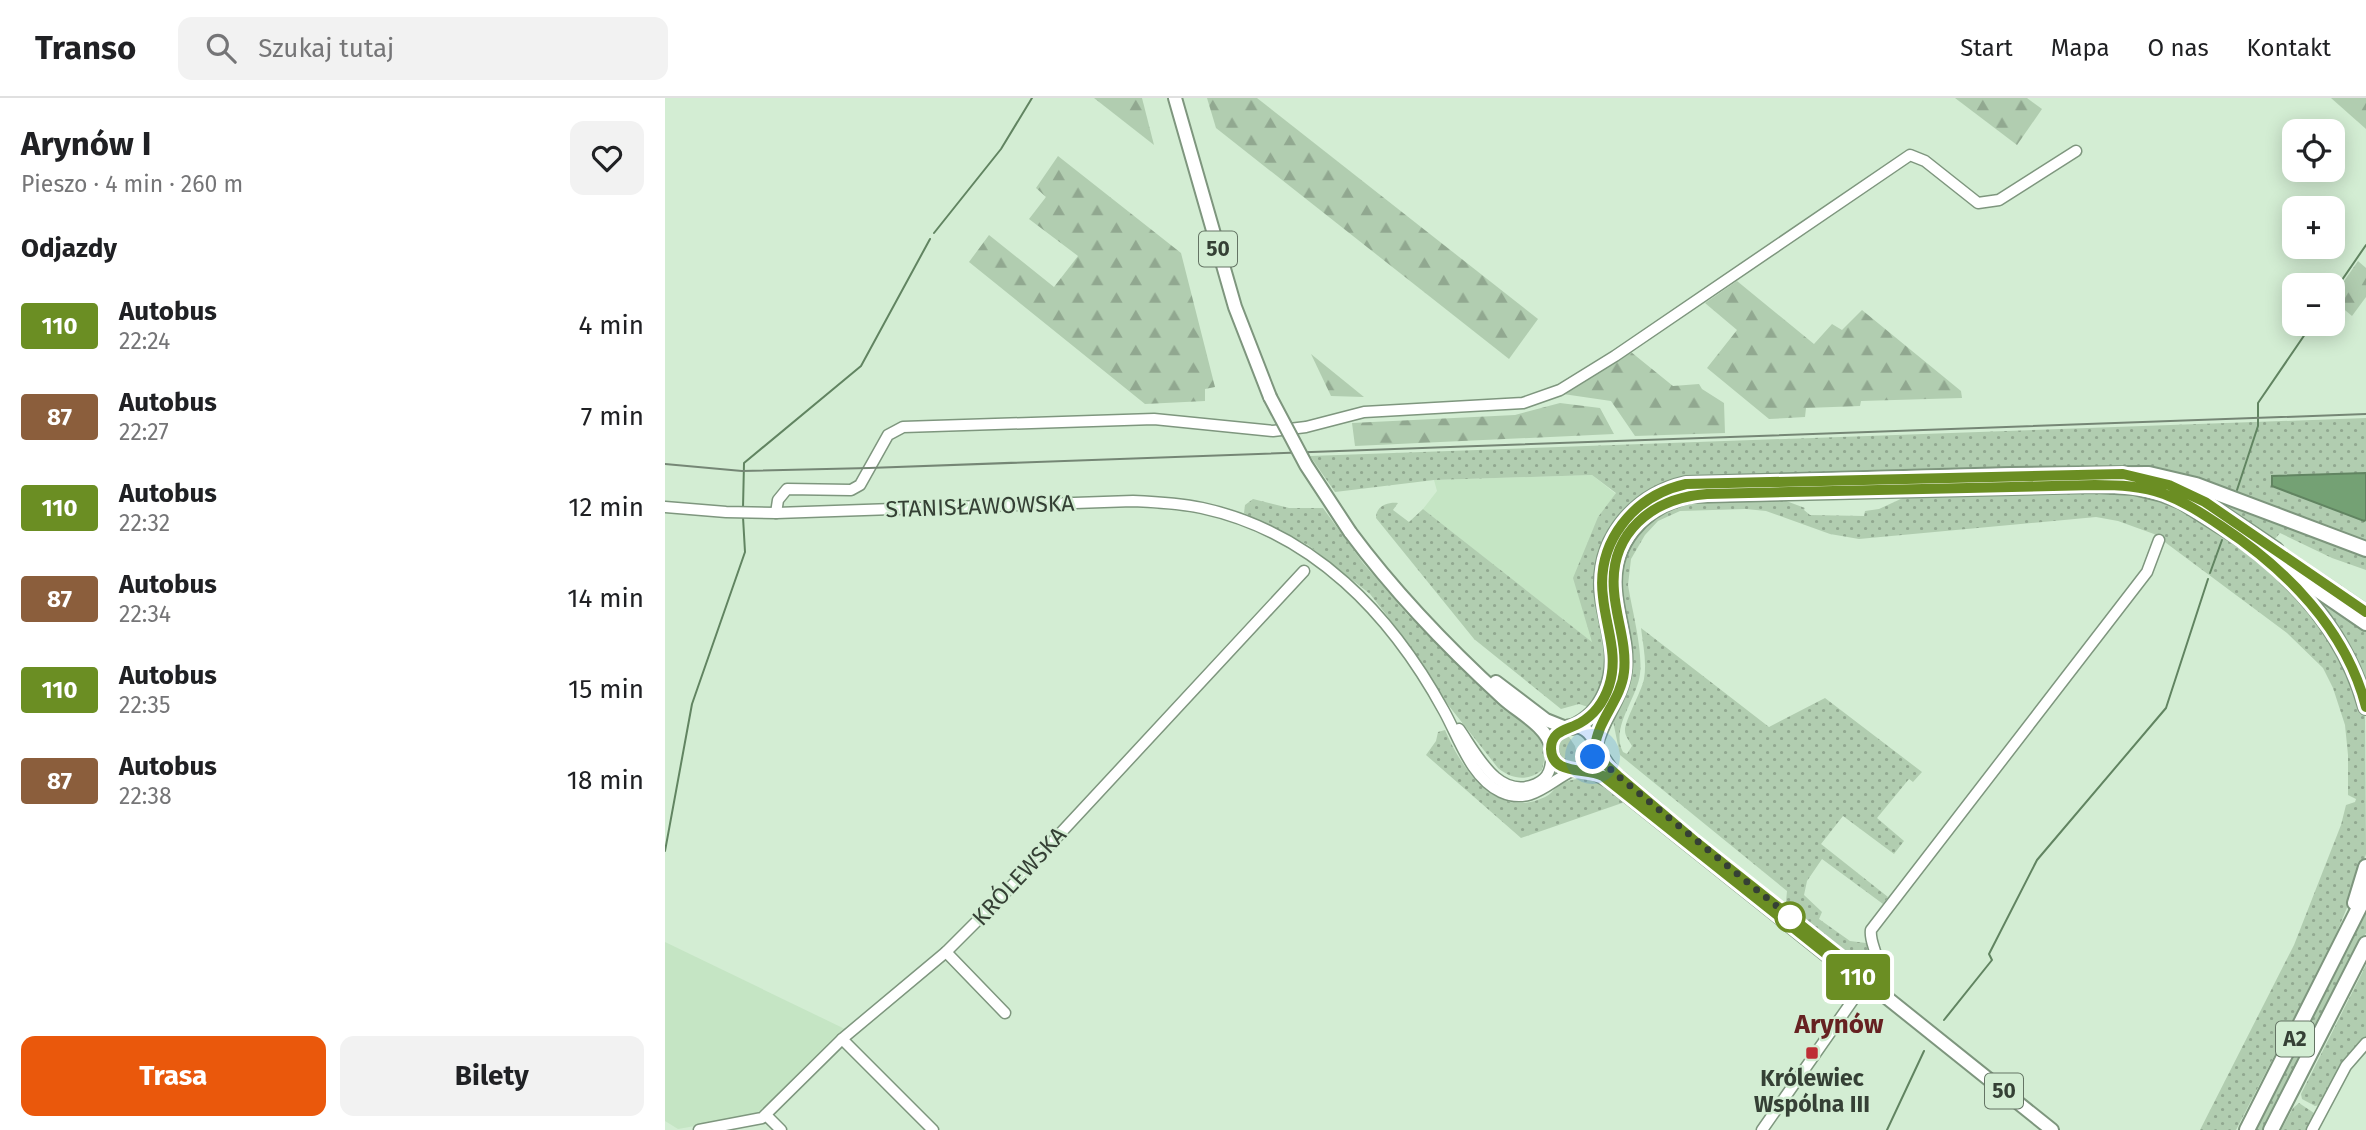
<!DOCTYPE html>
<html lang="pl">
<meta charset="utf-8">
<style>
:root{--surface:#fff;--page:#f2f2f2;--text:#202124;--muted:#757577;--line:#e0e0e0;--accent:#ea580c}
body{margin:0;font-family:"Fira Sans",sans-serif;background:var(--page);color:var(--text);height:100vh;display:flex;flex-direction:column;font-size:26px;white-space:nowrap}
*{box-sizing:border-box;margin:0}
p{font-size:23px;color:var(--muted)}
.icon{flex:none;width:38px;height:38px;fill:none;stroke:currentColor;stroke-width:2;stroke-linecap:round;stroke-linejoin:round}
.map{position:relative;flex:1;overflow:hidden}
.panel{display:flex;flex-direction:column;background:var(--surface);width:665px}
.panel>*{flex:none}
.badge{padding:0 14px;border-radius:5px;font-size:24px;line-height:46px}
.controls{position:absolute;left:1617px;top:21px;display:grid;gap:14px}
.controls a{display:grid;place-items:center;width:63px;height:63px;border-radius:14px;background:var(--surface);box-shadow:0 4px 18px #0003;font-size:35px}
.you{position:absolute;width:35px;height:35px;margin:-18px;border:5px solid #fff;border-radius:50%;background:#1a73e8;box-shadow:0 0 0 10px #1a73e833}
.map>.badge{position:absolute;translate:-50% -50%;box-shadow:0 0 0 4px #fff}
h2{padding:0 21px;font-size:26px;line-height:63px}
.round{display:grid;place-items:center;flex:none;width:74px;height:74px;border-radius:14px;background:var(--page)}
.summary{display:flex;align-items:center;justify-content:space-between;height:119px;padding:0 21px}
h1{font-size:33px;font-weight:700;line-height:52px}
.primary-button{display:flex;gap:14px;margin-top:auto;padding:14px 21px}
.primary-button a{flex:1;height:80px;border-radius:14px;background:var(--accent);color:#fff;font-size:28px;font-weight:700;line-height:80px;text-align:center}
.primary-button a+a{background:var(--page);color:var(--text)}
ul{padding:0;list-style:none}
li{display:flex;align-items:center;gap:21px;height:91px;padding:0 21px}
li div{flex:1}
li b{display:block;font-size:26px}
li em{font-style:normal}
li .badge{min-width:77px;font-weight:700;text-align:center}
header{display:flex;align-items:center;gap:42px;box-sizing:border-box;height:98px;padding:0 35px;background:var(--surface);border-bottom:2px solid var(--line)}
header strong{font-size:33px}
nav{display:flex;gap:38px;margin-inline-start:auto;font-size:24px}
.search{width:490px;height:63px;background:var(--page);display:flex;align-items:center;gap:18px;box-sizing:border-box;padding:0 24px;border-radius:14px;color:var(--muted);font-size:26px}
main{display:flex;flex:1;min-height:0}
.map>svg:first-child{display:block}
</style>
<header>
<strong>Transo</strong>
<div class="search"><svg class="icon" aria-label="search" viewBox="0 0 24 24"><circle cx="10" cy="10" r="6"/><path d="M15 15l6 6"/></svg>Szukaj tutaj</div>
<nav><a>Start</a><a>Mapa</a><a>O nas</a><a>Kontakt</a></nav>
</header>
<main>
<section class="panel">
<div class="summary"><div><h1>Arynów I</h1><p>Pieszo · 4 min · 260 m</p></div><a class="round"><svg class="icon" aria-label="heart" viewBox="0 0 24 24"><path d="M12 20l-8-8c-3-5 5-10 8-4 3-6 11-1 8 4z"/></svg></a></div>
<h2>Odjazdy</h2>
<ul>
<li><span class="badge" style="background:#6b8e23;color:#fff">110</span><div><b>Autobus</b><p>22:24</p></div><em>4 min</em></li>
<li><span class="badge" style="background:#8b5e3c;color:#fff">87</span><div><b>Autobus</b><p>22:27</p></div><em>7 min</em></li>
<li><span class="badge" style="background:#6b8e23;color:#fff">110</span><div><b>Autobus</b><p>22:32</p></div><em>12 min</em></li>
<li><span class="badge" style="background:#8b5e3c;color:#fff">87</span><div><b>Autobus</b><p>22:34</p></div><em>14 min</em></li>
<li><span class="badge" style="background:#6b8e23;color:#fff">110</span><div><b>Autobus</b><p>22:35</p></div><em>15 min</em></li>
<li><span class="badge" style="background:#8b5e3c;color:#fff">87</span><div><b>Autobus</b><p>22:38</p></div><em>18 min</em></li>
</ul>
<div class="primary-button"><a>Trasa</a><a>Bilety</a></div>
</section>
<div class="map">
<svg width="1701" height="1032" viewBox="0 0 1701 1032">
<defs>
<pattern id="grass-dots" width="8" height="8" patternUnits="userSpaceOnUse" patternTransform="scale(1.75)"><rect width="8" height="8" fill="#b1cdb0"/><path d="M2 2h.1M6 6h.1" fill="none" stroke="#91a890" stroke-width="1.8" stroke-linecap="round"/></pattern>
<pattern id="forest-firs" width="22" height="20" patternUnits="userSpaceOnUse" patternTransform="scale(1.75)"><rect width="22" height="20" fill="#b1cdb0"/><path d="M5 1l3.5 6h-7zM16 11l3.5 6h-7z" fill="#91a890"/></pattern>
</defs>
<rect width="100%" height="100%" fill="#d3edd3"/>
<g fill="#c5e5c4">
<polygon points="927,377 951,396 933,419 928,545 758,411 772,393 769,382"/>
<polygon points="0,844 182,932 97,1016 13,1031 0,1023"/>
</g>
<g fill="url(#grass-dots)">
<path d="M1701,320V447L1539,385L1371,373L1306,370L1026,381L966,407L941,535L942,577L926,610L914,606L896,611L809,541L711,420C711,408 722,404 733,405L728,412L744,424L758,411L927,544L908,480L933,419L951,395L927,377L769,382L670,394L645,358Z"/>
<polygon points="1510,384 1701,456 1701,472 1667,460 1615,435 1609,442 1701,504 1701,509 1573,421"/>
<path d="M1435,393L1468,394L1491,399L1528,416L1619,483L1653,521L1692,593L1700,616L1701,756L1694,780L1668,844L1571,1032H1535L1629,847L1676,727L1681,707L1690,704L1691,701L1683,697V657L1680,627L1668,590L1658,570L1622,535L1489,436L1453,423L1431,419L1194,441L1165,436L1101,413L1081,411L1015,413L993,423L980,437L966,461L963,487C967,512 978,552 975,576C972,601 945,630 958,654L962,656L967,648C965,644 960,638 960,633C959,624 976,595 979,581C982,564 978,547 976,530L1104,629L1160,600L1257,674L1248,684L1244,681L1212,720L1239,743L1229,756L1178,718L1156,746L1223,799L1218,806L1157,761L1142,783L1139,797L1157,814L1154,821L1185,843L1201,845L1206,859L1201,868C1183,865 1139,818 1121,804L1122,793L955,657L948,623L945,621L954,507V466L978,424L1016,402L1113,400L1140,410L1139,412L1145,417L1199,418L1200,413L1214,411L1240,399Z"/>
<path d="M588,401L624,410H658L698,465L742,516L836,606L875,640L880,658L877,672C863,684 846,681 833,670L780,603L723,519L705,496L643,447L579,415L580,407Z"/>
<polygon points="1629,479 1701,529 1701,598"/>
<path d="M780,632C796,670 831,723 880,699C885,697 888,692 892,689C902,681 916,680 929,679L960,704L856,740L761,657L771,643L773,634Z"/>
<path d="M902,636L910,648L914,666L899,663C891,654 892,643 902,636Z"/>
<polygon points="1701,806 1701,835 1600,1032 1587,1032"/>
<polygon points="1701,867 1701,939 1696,944 1659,1002 1655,1007 1650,1008 1637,1001 1636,996"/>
<polygon points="1634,1005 1649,1015 1643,1032 1616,1032 1628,1010"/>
</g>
<g fill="url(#forest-firs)">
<polygon points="429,0 477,0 489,47"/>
<polygon points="542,0 592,0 873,221 844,261 551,30"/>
<polygon points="1290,0 1362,0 1377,11 1352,47"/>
<polygon points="1666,0 1701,0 1701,31"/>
<polygon points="393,58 516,155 550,289 540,291 540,303 480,306 304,164 324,137 389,189 413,158 364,121 381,99 371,90"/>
<polygon points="1693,163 1701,170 1701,199 1687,218 1668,202 1668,199"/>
<polygon points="1072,183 1149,246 1167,226 1177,232 1197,212 1296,293 1297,300 1196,303 1195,308 1141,310 1140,319 1104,321 1042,270 1072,232 1040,205"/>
<polygon points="966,254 1008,288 1034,286 1037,291 1059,305 1060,335 970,338 946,303 898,296"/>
<polygon points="646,256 699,299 666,298"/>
<polygon points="895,305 935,310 949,336 690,348 687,325 850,317"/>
</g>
<polygon fill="#74a174" stroke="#618461" stroke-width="2" points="1701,375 1701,422 1699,423 1607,388 1607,378"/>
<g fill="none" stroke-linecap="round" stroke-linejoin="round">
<g stroke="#618461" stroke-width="2">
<polyline points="269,135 336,51 367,0"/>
<polyline points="1668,195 1701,147"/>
<polyline points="1572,392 1593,328 1593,305 1647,226"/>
<polyline points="78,410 79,365 196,268 265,141"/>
<polyline points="1545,475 1557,442"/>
<polyline points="0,753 27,606 80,454 78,419"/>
<polyline points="1279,922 1327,862 1324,856 1372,762 1501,610 1543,481"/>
<polyline points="1222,1032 1259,953"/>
</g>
<defs>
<g id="minor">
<path d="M0,409L61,414L111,415L468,403C491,404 514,405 537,410C648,434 726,516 779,613C794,640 806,680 836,694C867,708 884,683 909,672"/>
<polyline points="111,415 113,402 122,391 186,392 195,387 223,337 238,329 489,321 608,333 641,329 699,314 858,305 895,292 950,258 1245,57 1260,63 1313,105 1334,102 1411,53"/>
<path d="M794,631C811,655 833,703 871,686C885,680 886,669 887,655"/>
<polyline points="281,854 340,915"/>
<polyline points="177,941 268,1032"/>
<polyline points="101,1017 116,1032"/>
<polyline points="34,1032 97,1020 177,941 281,854 340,795 639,473"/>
<path d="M1097,1032L1211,869C1215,857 1204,845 1206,832L1482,474L1494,442"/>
<polyline points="1647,1032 1681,968 1701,945"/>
</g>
<g id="major">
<polyline points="510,0 570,209 605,299"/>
<path d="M685,434C731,496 781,548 838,600C853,614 882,628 886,649"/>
<polyline points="831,584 881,622 901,630"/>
<circle cx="908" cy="650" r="22"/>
<polyline points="930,648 947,673 993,712"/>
<polyline points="912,672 930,675 944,683 1179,871 1201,883 1387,1032"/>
</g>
<g id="highway">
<polyline points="1503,387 1540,404 1611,452"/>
<path d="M1621,479C1658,513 1688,560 1701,609"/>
<path d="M907,629C939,616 951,580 947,548C945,529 938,510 937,490C935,438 972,397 1021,386L1346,377L1484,376L1531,387L1701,451"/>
<path d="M930,647C936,620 956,600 959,572C962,546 953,523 950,498C943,447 977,408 1025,397L1430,387L1469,389L1498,396L1516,403L1603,458L1701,525"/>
<polyline points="1690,805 1701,769"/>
<polyline points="1582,1032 1701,796"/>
<polyline points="1606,1032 1701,846"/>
</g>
</defs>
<use href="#minor" stroke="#7e967e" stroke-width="13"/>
<use href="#major" stroke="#7e967e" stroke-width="16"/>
<use href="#highway" stroke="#7e967e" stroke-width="18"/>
<use href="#minor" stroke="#fff" stroke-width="10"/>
<use href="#major" stroke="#fff" stroke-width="12"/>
<use href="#highway" stroke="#fff" stroke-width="14"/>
<polyline stroke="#758675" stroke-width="2" points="0,366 77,373 204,370 1701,316"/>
<defs>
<polyline id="major-bridge" points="605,299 641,367 685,434"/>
</defs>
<use href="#major-bridge" stroke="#7e967e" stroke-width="16" stroke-linecap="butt"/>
<use href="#major-bridge" stroke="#fff" stroke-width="12"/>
</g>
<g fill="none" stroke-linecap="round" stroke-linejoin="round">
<defs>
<path id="line" d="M1701,514L1540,404L1504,387L1458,376L1021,386C968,398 931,444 938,499C941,530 954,557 944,588C939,603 929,617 915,625C903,632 886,632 886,651C887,678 921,669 938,678L1180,871L1201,883L1190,870L1031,744L953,678L941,667L930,649C933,621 956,602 959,574C962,546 951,521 949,493C944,435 987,400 1042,396L1430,387C1454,387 1477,388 1499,396C1520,404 1538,416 1556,428C1621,471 1681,531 1701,609"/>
</defs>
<use href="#line" stroke="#fff" stroke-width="16"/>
<use href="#line" stroke="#6b8e23" stroke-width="10"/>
<polyline stroke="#354035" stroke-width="7" stroke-dasharray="0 12.6" points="928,659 930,649 941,667 953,678 1125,819"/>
</g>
<circle fill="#fff" stroke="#6b8e23" stroke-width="3.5" cx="1125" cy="819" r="14"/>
<rect fill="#be2e35" stroke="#d3edd3" stroke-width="2.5" x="1140" y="948" width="14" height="14" rx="3.5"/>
<g text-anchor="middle" stroke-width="5" stroke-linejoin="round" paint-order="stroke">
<g fill="#d3edd3" stroke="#647464" stroke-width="2">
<rect x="534" y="133.5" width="38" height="35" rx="5"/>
<rect x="1611" y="923.5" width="38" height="35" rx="5"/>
<rect x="1320" y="975.5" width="38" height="35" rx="5"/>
</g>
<g font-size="21" font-weight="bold" fill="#354035">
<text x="553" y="158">50</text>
<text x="1630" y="948">A2</text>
<text x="1339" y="1000">50</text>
</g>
<g font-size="23" fill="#354035" stroke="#d3edd3">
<text transform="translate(315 408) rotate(-2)" y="8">STANISŁAWOWSKA</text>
<text transform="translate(354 778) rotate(-47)" y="8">KRÓLEWSKA</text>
</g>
<g font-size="23" font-weight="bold" fill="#354035" stroke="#d3edd3">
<text x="1147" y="988">Królewiec<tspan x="1147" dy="26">Wspólna III</tspan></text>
</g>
<g font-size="26" font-weight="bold" fill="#662121" stroke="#d3edd3">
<text x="1174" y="935">Arynów</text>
</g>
</g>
</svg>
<div class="controls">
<a><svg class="icon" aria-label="locate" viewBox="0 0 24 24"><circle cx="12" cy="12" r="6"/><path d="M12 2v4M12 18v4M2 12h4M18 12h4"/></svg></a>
<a>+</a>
<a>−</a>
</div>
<div class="you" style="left:928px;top:659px"></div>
<b class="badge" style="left:1193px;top:879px;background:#6b8e23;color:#fff">110</b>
</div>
</main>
